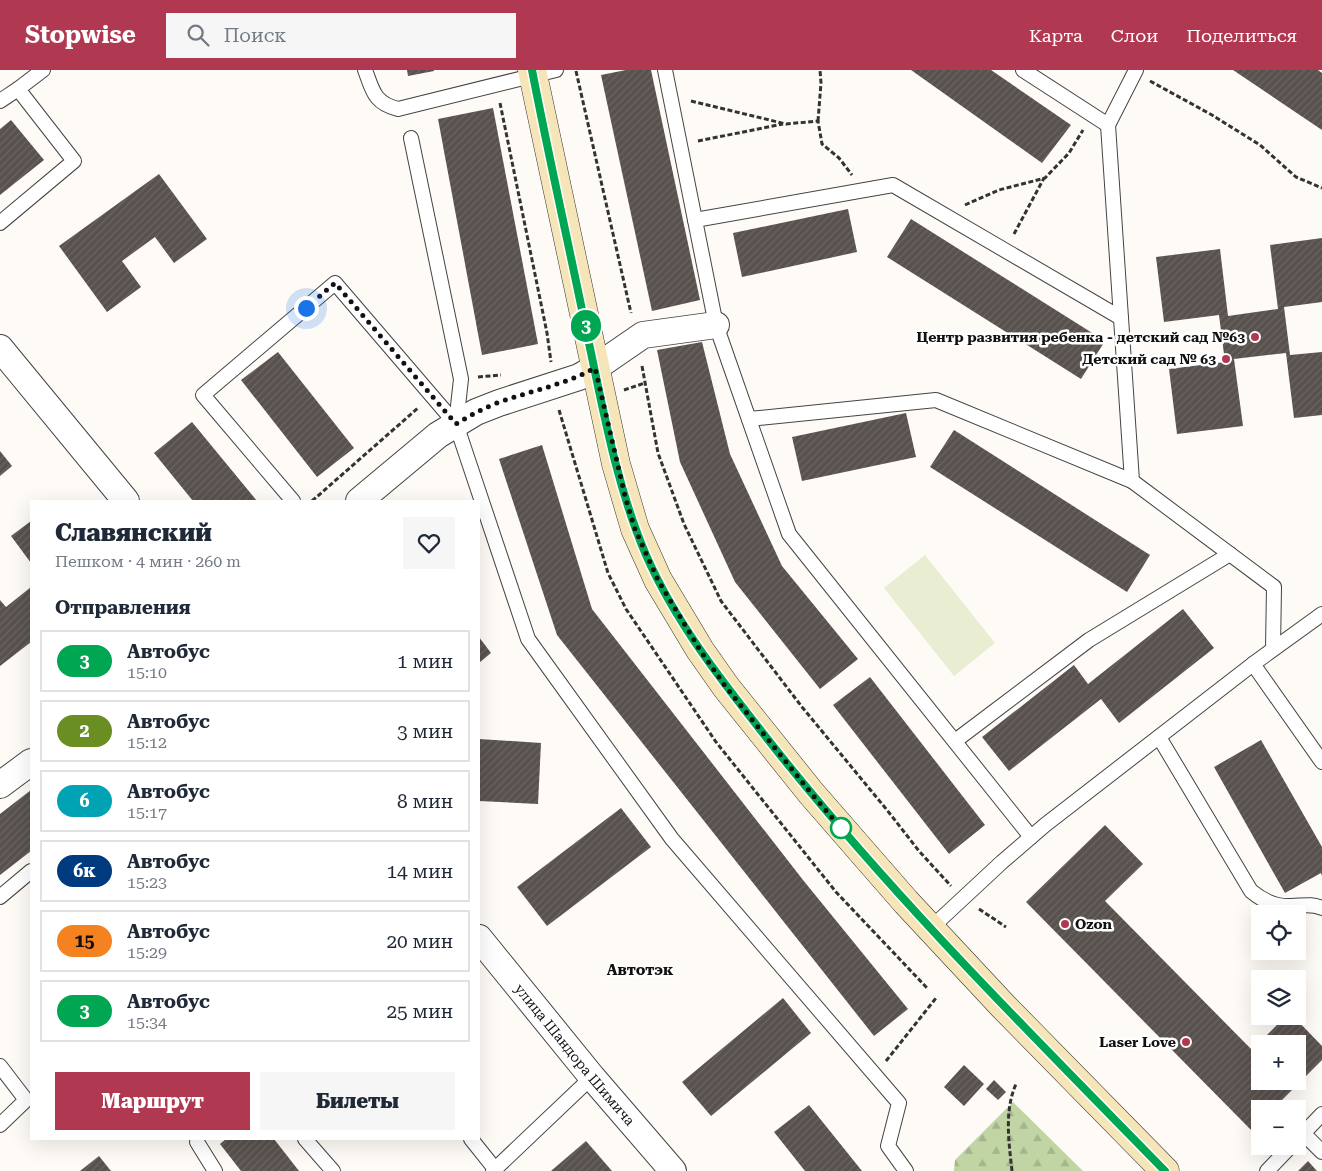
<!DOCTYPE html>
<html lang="ru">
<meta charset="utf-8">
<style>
:root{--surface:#fff;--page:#f6f6f7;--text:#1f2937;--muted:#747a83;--line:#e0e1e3;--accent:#b13851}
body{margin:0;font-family:"Roboto Serif",serif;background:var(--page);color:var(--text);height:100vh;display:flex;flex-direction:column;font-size:19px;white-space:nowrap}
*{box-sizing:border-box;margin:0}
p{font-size:16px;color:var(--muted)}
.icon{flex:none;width:28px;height:28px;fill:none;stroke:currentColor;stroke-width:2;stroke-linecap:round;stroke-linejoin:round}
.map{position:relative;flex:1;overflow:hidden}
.panel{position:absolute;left:30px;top:430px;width:450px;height:640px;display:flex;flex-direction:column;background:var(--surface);border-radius:0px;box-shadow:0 5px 20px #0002}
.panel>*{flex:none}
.badge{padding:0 10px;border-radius:16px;font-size:18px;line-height:32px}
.tools{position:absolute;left:1251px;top:835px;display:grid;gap:10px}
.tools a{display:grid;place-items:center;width:55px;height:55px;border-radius:0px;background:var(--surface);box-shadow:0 5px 20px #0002;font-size:25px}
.you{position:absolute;width:25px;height:25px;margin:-12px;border:4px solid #fff;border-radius:50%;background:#1a73e8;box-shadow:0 0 0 8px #1a73e833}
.map>.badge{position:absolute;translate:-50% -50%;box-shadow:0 0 0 2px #fff}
h2{padding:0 25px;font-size:19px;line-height:45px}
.round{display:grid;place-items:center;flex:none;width:52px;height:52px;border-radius:0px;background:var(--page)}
.headline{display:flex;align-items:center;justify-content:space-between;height:85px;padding:0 25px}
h1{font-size:24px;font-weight:800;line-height:38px}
.action{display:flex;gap:10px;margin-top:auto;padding:10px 25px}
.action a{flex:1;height:58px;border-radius:0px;background:var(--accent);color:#fff;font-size:20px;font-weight:800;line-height:58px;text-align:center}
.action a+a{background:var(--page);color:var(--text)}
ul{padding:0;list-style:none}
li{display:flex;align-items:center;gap:15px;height:62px;margin:0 10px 8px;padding:0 15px;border:2px solid var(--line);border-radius:0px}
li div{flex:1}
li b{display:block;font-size:19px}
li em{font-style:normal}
li .badge{min-width:55px;font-weight:700;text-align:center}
header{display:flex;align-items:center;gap:30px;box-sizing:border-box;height:70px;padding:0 25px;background:var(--accent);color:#fff}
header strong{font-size:24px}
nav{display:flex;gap:28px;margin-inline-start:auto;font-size:18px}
.search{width:350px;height:45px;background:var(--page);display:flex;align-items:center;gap:12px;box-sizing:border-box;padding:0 18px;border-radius:0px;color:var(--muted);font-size:19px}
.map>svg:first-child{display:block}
</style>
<header>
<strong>Stopwise</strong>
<div class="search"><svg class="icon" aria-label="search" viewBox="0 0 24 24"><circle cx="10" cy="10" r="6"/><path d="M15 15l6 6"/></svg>Поиск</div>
<nav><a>Карта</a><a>Слои</a><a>Поделиться</a></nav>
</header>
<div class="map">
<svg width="1322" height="1101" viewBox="0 0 1322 1101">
<defs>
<pattern id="forest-firs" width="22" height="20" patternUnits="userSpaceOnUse" patternTransform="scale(1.25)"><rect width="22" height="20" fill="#c1d4a3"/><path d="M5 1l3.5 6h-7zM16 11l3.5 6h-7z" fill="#a5b58b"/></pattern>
<pattern id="building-hatch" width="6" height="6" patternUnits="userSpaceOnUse" patternTransform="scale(1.25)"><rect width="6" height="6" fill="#58514e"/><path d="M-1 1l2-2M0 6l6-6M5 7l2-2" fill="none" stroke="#6b6663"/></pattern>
</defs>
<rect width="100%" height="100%" fill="#fefbf6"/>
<polygon fill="url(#forest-firs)" points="1013,1032 1083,1101 954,1101 955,1090"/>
<polygon fill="#e9eed3" points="925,485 995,573 954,606 884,518"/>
<g fill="url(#building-hatch)" fill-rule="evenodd">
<polygon points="407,0 434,0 434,1 408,6"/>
<polygon points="626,0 651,0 700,230 652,241 601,5"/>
<polygon points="911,0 991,0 1071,55 1042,93"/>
<polygon points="1233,0 1318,0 1322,3 1322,60"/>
<polygon points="493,38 538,274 482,285 438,49"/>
<polygon points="11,50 44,90 0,125 0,59"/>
<polygon points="159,104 207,169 174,193 155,167 122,191 141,217 107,242 59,176"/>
<polygon points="848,139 857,182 742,207 733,163"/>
<polygon points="911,149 1105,271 1081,309 887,187"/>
<polygon points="1322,168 1322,232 1284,237 1290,285 1322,282 1322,345 1294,348 1286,283 1234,289 1243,356 1177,364 1169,299 1225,292 1219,245 1164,252 1156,187 1220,179 1228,246 1278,239 1270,175"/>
<polygon points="702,272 730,384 782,496 858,589 820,619 735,512 680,392 657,280"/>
<polygon points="278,282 354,378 317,407 241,310"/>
<polygon points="906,343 916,387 802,411 792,367"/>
<polygon points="192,352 257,431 193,431 154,383"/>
<polygon points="954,360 1150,485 1127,522 930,397"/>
<polygon points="542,375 592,539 803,810 908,939 874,966 557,565 499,389"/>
<polygon points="0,381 12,396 0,406"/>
<polygon points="31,451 31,493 11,466"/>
<polygon points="31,517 31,572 0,596 0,530 6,537"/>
<polygon points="1183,539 1214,578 1119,653 1101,629 1009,701 982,667 1074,595 1088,614"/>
<polygon points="479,567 491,583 479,593"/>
<polygon points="870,607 985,755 949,784 833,635"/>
<polygon points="479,669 541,673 538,734 479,731"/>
<polygon points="1261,670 1322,777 1322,806 1321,803 1285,823 1214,697"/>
<polygon points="31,720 31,781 0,805 0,744"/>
<polygon points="621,738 651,777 547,856 517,817"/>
<path d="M1105,755L1143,794L1105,831L1252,980L1286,946H1293L1322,976V990L1273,1039H1260V1051L1251,1060L1026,832ZM1260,974H1298V1011H1260Z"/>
<polygon points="783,928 811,963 711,1046 682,1012"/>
<polygon points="964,995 984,1014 964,1036 944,1017"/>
<polygon points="994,1010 1006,1022 998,1030 986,1019"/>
<polygon points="809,1035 862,1101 805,1101 774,1062"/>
<polygon points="226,1069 274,1069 299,1101 241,1101 220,1074"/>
<polygon points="586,1071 612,1101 551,1101"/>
<polygon points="99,1086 111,1101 80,1101"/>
<polygon points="1308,1091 1317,1101 1298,1101"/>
</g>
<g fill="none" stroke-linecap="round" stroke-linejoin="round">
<defs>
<g id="lane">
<path d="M365,0C373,21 374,33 398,39L556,0"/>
<polyline points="665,0 716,255 789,464 1031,767"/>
<polyline points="1023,0 1108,55"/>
<polyline points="1136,0 1108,55 1132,411 1274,517 1273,579"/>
<polyline points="0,31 18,19"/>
<polyline points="411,68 461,309 456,354"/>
<polyline points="695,150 893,115 1121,248"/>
<polyline points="0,153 74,91 18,19 43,0"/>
<polyline points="749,349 936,330 1132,411"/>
<polyline points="293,431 203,325 335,213 456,354 528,569 672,769 899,1033 888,1076 906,1101"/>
<polyline points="1253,594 1322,692"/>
<path d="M1159,667L1251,821C1263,831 1275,837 1291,836C1303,836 1311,833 1322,838"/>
<polyline points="955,671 1089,570 1230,484"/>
<polyline points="0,827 31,801"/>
<polyline points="931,858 1002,792 1045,755 1253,594 1322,544"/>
<polyline points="0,996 26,1030 0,1055"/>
<polyline points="1303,1063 1322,1082"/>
<polyline points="305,1069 333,1101"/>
<polyline points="471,1069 495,1099"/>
<polyline points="1298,1069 1322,1044"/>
<polyline points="197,1072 215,1101"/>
<polyline points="493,1101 592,1007"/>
<polyline points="1267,1101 1291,1076"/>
</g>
<g id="street">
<polyline points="0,278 126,431"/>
<polyline points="359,431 438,365 476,342 499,333 579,307 595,298 643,265 716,255"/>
<polyline points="0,715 31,692"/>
<path id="s1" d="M479,868L592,1007L673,1101"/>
</g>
<polyline id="secondary" points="532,0 616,394 635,459 658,510 700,580 726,617 811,723 906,832 1003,936 1165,1101"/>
</defs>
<use href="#lane" stroke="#444" stroke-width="16"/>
<use href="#street" stroke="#444" stroke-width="28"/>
<use href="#secondary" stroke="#333" stroke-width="29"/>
<g stroke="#333" stroke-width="3" stroke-dasharray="5 2.5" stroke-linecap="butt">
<polyline points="576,1 631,243"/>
<polyline points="1150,11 1212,45 1260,75 1296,107 1322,118"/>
<polyline points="691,31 786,54 818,51 822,74 839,88 852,105"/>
<polyline points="500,33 547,263 551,292"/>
<polyline points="818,51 821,13 820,0"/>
<polyline points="698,71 783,54"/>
<polyline points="965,135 999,120 1045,108 1069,83 1083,60"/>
<polyline points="1014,164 1044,108"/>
<polyline points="642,296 658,383 684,454 721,531 802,637 887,740 919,781 951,816"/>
<polyline points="478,307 501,305"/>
<polyline points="624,320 645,313"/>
<polyline points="559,340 608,503 626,539 716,672 836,822 928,919"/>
<polyline points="312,431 418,338"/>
<polyline points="979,839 1006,857"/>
<polyline points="886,991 936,928"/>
<path d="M1012,1101C1009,1073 1004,1041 1016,1014"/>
</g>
<use href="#lane" stroke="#fff" stroke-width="14"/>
<use href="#street" stroke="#fff" stroke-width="26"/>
<use href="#secondary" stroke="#f6e5b9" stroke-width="28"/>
</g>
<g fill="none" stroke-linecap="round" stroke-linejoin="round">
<defs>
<path id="line" d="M532,0C549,88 569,176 587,264C603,338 616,415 646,485C678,558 729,620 777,681C896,830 1032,965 1165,1101"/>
</defs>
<use href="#line" stroke="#fff" stroke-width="11"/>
<use href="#line" stroke="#00a651" stroke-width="8"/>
<path stroke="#111" stroke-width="5" stroke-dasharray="0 9" d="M306,238L335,213L456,354C469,346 482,339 497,333C530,321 564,315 595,298L626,430L635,459L658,510L700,580L726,617L811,723L841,758"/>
</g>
<g fill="#b13851" stroke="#fff" stroke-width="2">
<circle cx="1255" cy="267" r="5"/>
<circle cx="1226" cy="289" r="5"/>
<circle cx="1065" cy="854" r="5"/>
<circle cx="1186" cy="972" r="5"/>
</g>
<circle fill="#fff" stroke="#00a651" stroke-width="2.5" cx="841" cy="758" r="10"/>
<g text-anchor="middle" stroke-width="5" stroke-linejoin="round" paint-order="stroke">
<g font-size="14" font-weight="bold" fill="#111" stroke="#fff" text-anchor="end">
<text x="1245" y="272">Центр развития ребенка - детский сад №63</text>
<text x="1216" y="294">Детский сад № 63</text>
<text x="1075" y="859" text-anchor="start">Ozon</text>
<text x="1176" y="977">Laser Love</text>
</g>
<g font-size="14" fill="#111" stroke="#fff">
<text dy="5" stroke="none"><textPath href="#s1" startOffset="151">улица Шандора Шимича</textPath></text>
</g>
<g font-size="15" font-weight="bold" fill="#111" stroke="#fff">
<text x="640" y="905">Автотэк</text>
</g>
</g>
</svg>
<div class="tools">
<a><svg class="icon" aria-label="locate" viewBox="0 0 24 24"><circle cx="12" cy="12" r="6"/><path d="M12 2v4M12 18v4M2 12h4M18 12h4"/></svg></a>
<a><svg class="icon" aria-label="layers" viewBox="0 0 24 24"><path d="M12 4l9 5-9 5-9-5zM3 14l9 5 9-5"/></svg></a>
<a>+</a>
<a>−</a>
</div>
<div class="you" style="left:306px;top:238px"></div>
<b class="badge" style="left:586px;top:256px;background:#00a651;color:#fff">3</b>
<section class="panel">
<div class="headline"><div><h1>Славянский</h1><p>Пешком · 4 мин · 260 m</p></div><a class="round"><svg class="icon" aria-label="heart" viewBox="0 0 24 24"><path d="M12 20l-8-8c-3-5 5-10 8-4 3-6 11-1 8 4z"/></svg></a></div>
<h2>Отправления</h2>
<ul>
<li><span class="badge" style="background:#00a651;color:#fff">3</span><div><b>Автобус</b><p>15:10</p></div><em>1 мин</em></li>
<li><span class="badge" style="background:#6b8e23;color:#fff">2</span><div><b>Автобус</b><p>15:12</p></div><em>3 мин</em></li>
<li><span class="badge" style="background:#00a3b4;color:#fff">6</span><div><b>Автобус</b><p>15:17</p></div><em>8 мин</em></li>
<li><span class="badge" style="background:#003b80;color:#fff">6к</span><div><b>Автобус</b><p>15:23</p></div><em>14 мин</em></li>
<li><span class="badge" style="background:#f58220;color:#111">15</span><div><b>Автобус</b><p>15:29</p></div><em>20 мин</em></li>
<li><span class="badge" style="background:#00a651;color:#fff">3</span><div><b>Автобус</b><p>15:34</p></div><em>25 мин</em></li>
</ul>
<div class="action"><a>Маршрут</a><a>Билеты</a></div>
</section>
</div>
